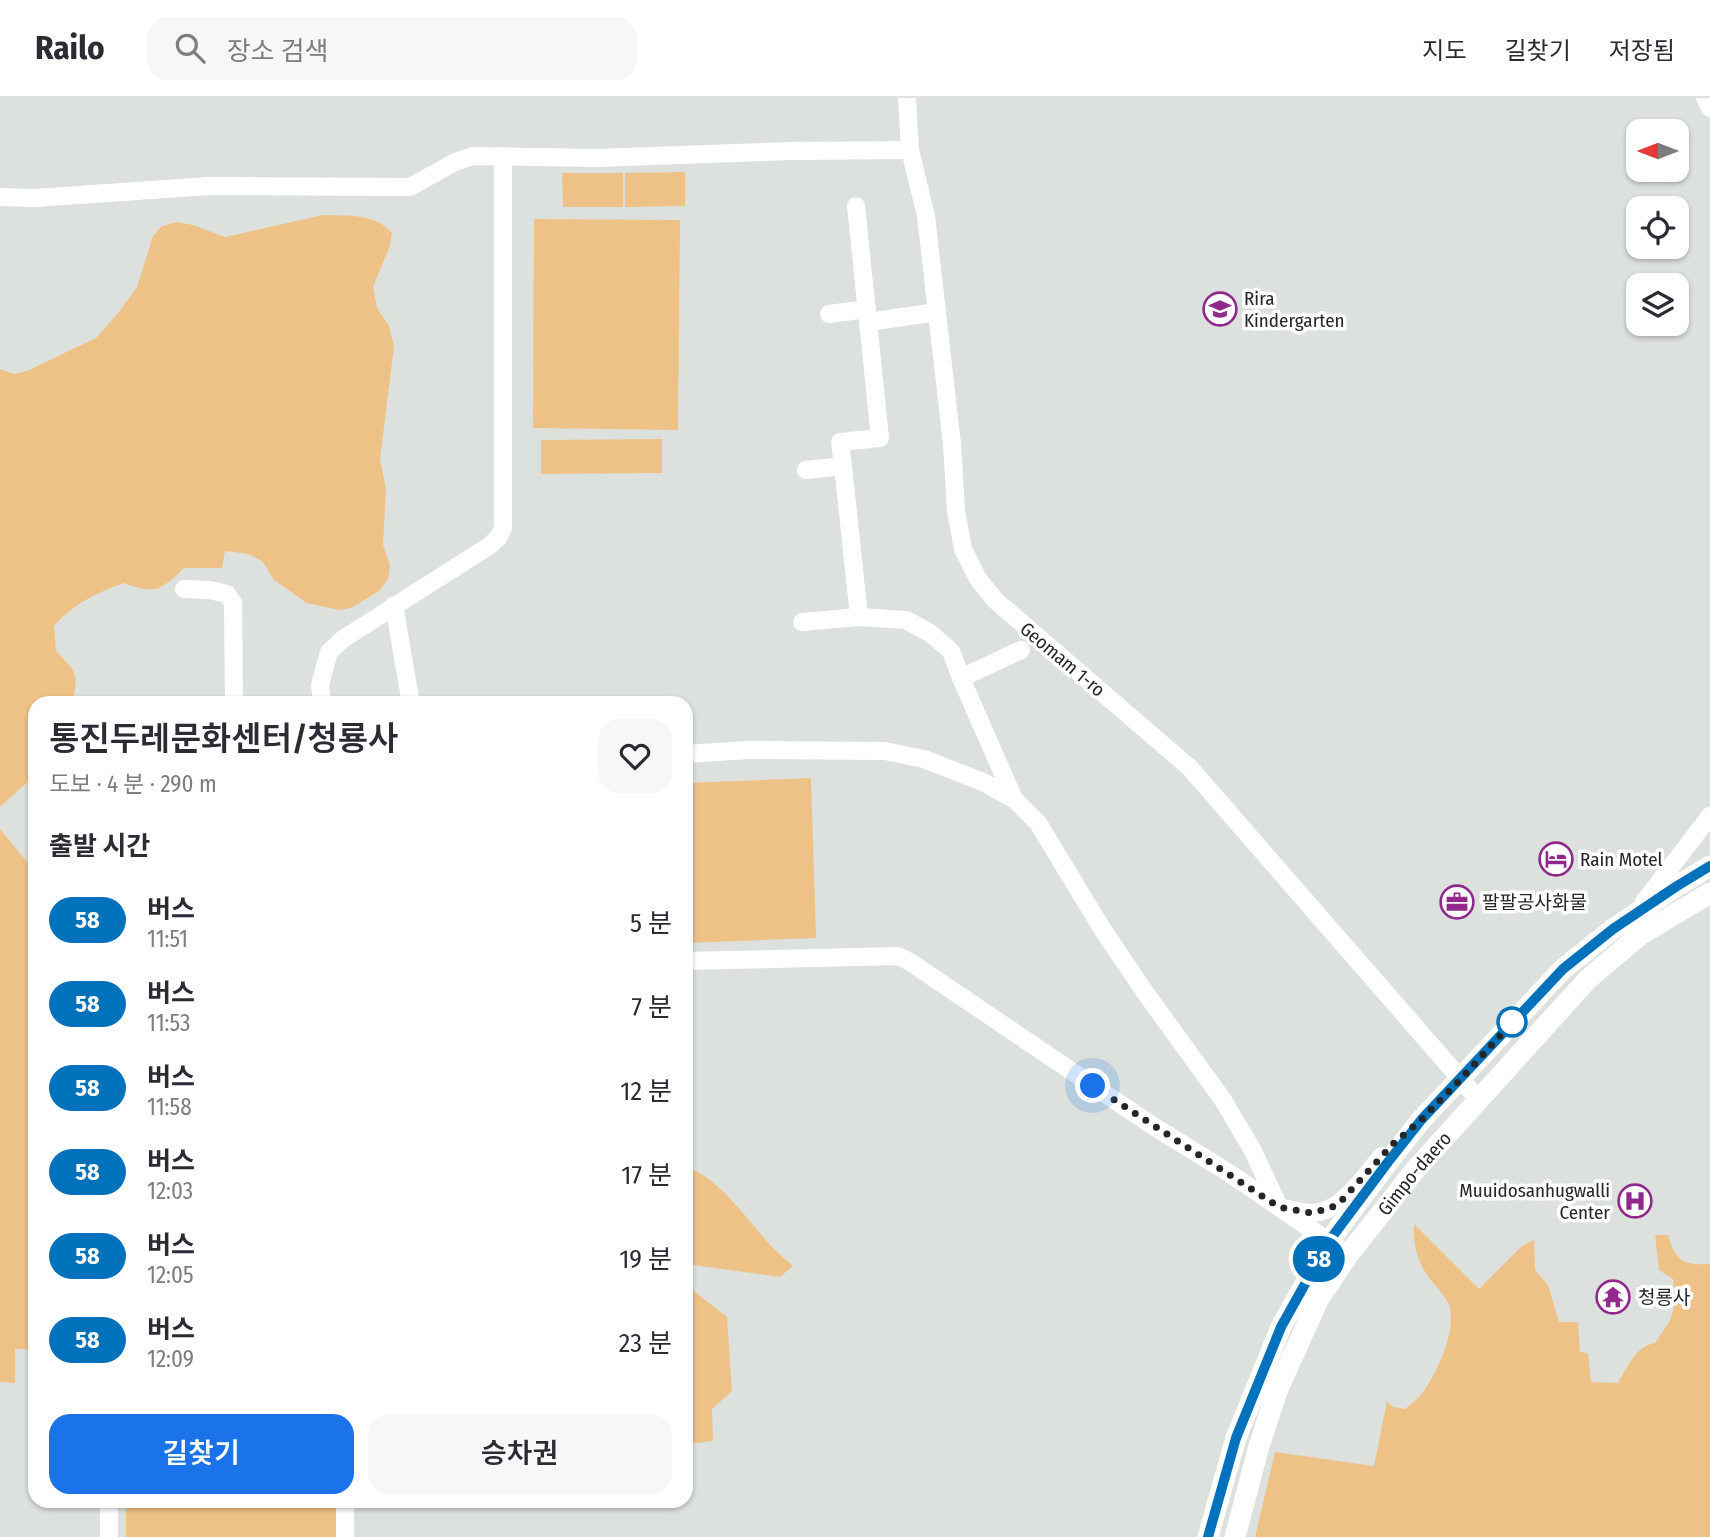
<!DOCTYPE html>
<html lang="ko">
<meta charset="utf-8">
<style>
:root{--surface:#fff;--page:#f7f7f7;--text:#2b2b33;--muted:#7c7c81;--line:#e1e1e2;--accent:#1a73e8}
body{margin:0;font-family:"Fira Sans Condensed","Noto Sans KR",sans-serif;background:var(--page);color:var(--text);height:100vh;display:flex;flex-direction:column;font-size:26px;white-space:nowrap}
*{box-sizing:border-box;margin:0}
p{font-size:23px;color:var(--muted)}
.icon{flex:none;width:38px;height:38px;fill:none;stroke:currentColor;stroke-width:2;stroke-linecap:round;stroke-linejoin:round}
.map{position:relative;flex:1;overflow:hidden}
.drawer{position:absolute;left:28px;top:598px;width:665px;height:812px;display:flex;flex-direction:column;background:var(--surface);border-radius:21px;box-shadow:0 2px 5px #0004}
.drawer>*{flex:none}
.badge{padding:0 14px;border-radius:23px;font-size:24px;line-height:46px}
.needle{width:46px;rotate:270deg}
.fabs{position:absolute;left:1626px;top:21px;display:grid;gap:14px}
.fabs a{display:grid;place-items:center;width:63px;height:63px;border-radius:14px;background:var(--surface);box-shadow:0 2px 5px #0004;font-size:35px}
.you{position:absolute;width:35px;height:35px;margin:-18px;border:5px solid #fff;border-radius:50%;background:#1a73e8;box-shadow:0 0 0 10px #1a73e833}
.map>.badge{position:absolute;translate:-50% -50%;box-shadow:0 0 0 4px #fff}
h2{padding:0 21px;font-size:26px;line-height:63px}
.round{display:grid;place-items:center;flex:none;width:74px;height:74px;border-radius:21px;background:var(--page)}
.head{display:flex;align-items:center;justify-content:space-between;height:119px;padding:0 21px}
h1{font-size:33px;font-weight:600;line-height:52px}
.primary-button{display:flex;gap:14px;margin-top:auto;padding:14px 21px}
.primary-button a{flex:1;height:80px;border-radius:21px;background:var(--accent);color:#fff;font-size:28px;font-weight:600;line-height:80px;text-align:center}
.primary-button a+a{background:var(--page);color:var(--text)}
ul{padding:0;list-style:none}
li{display:flex;align-items:center;gap:21px;height:84px;padding:0 21px}
li div{flex:1}
li b{display:block;font-size:26px}
li em{font-style:normal}
li .badge{min-width:77px;font-weight:700;text-align:center}
header{display:flex;align-items:center;gap:42px;box-sizing:border-box;height:98px;padding:0 35px;background:var(--surface);border-bottom:2px solid var(--line)}
header strong{font-size:33px}
nav{display:flex;gap:38px;margin-inline-start:auto;font-size:24px}
.search{width:490px;height:63px;background:var(--page);display:flex;align-items:center;gap:18px;box-sizing:border-box;padding:0 24px;border-radius:21px;color:var(--muted);font-size:26px}
.map>svg:first-child{display:block}
</style>
<header>
<strong>Railo</strong>
<div class="search"><svg class="icon" aria-label="search" viewBox="0 0 24 24"><circle cx="10" cy="10" r="6"/><path d="M15 15l6 6"/></svg>장소 검색</div>
<nav><a>지도</a><a>길찾기</a><a>저장됨</a></nav>
</header>
<div class="map">
<svg width="1710" height="1439" viewBox="0 0 1710 1439">
<rect width="100%" height="100%" fill="#dde1dd"/>
<g fill="#eec287">
<polygon points="685,74 685,108 625,109 625,75"/>
<polygon points="562,75 623,75 623,109 563,109"/>
<path d="M323,117C347,118 376,115 392,135L390,148L373,189L377,210L389,228L394,248L380,361L386,391L383,447L390,467L388,481L379,493L351,510L339,512L307,505L274,482L263,464L249,456L225,453L222,470H184C160,494 155,496 123,485C97,495 73,506 54,528L56,553C77,574 79,576 72,605L35,606V677L0,709V271L14,276L27,273L96,240L119,214L137,189L153,138L162,128L177,124L193,127L225,139Z"/>
<polygon points="534,121 680,122 678,332 533,330"/>
<polygon points="662,341 662,375 541,376 541,342"/>
<polygon points="811,680 816,840 686,845 686,685"/>
<polygon points="0,731 28,765 35,759 35,1179 33,1186 35,1251 15,1251 15,1285 0,1284"/>
<path d="M686,1070C716,1075 752,1128 773,1150C779,1156 786,1162 793,1168L780,1179L686,1166Z"/>
<path d="M1414,1126L1479,1191L1522,1148L1534,1142L1535,1172L1548,1187L1559,1224H1578L1580,1254L1588,1255L1591,1284L1618,1285C1628,1269 1635,1248 1655,1245C1674,1218 1676,1215 1673,1181L1659,1172L1655,1137H1668C1675,1162 1683,1168 1710,1166V1439H1255L1275,1354L1374,1368L1387,1303L1393,1309L1405,1311C1411,1306 1419,1300 1424,1293C1438,1273 1457,1231 1449,1207C1445,1197 1436,1189 1430,1181C1418,1166 1412,1144 1414,1126Z"/>
<polygon points="686,1187 727,1219 732,1293 712,1311 713,1343 686,1346"/>
<rect x="126" y="1404" width="211" height="35"/>
</g>
<g fill="none" stroke-linecap="round" stroke-linejoin="round">
<g stroke="#fff" stroke-width="18">
<polyline points="907,0 910,52 926,118 952,346 956,413 963,451 978,481 996,503 1190,670 1478,1001"/>
<polyline points="1705,0 1710,10"/>
<polyline points="0,99 35,100 209,88 410,89 455,64 473,58 596,60 790,53 910,52"/>
<polyline points="829,216 867,211"/>
<polyline points="868,224 937,214"/>
<polyline points="843,368 840,344 880,340 856,108"/>
<polyline points="806,372 843,368 859,519"/>
<polyline points="184,491 210,492 227,496 233,505 234,606"/>
<polyline points="394,507 411,606"/>
<polyline points="802,524 859,519 906,522 930,535 951,553 961,580"/>
<polyline points="322,606 320,587 329,554 343,541 489,448 498,440 503,430 503,58"/>
<path d="M686,656L748,652L885,653L924,661L983,684L1014,701L1038,725L1101,829L1144,893L1223,1002L1252,1051L1279,1109C1289,1111 1301,1115 1312,1115C1342,1114 1364,1078 1382,1058"/>
<polyline points="1014,701 961,580 1021,552"/>
<polyline points="1644,804 1710,718"/>
<polyline points="686,863 898,858 910,864 1150,1026 1229,1075 1340,1151"/>
<polyline points="109,1404 109,1439"/>
<polyline points="345,1439 345,1404"/>
</g>
<g stroke="#fff" stroke-width="21">
<polyline points="1208,1439 1236,1340 1281,1229 1329,1143 1388,1064 1422,1021 1563,871 1613,831 1677,788 1710,768"/>
<path id="s1" d="M1235,1439L1259,1348L1277,1293L1318,1202L1348,1157L1416,1071L1588,881L1640,837L1710,795"/>
</g>
</g>
<g fill="none" stroke-linecap="round" stroke-linejoin="round">
<defs>
<polyline id="line" points="1208,1439 1236,1340 1281,1229 1329,1143 1388,1064 1422,1021 1563,871 1613,831 1677,788 1710,768"/>
</defs>
<use href="#line" stroke="#fff" stroke-width="16"/>
<use href="#line" stroke="#0072bc" stroke-width="10"/>
<polyline stroke="#252625" stroke-width="7" stroke-dasharray="0 12.6" points="1093,988 1279,1109 1311,1115 1331,1110 1342,1102 1393,1046 1422,1021 1460,982 1518,918 1512,924"/>
</g>
<defs>
<symbol id="school-ring" viewBox="-11 -11 22 22"><circle r="9.5" fill="#fff" stroke="#91288c" stroke-width="1.5"/><path d="M0-5L7-2L0 1L-7-2ZM-4 1L0 2.5L4 1V4Q0 6-4 4Z" fill="#91288c"/></symbol>
<symbol id="hotel-ring" viewBox="-11 -11 22 22"><circle r="9.5" fill="#fff" stroke="#91288c" stroke-width="1.5"/><path d="M-6-4.5h1.5V1H6V5H4.5V3h-9V5H-6ZM-4 0a1.8 1.8 0 1 1 3.6 0ZM.5 0V-2.5h3Q6-2.5 6 0Z" fill="#91288c"/></symbol>
<symbol id="office-ring" viewBox="-11 -11 22 22"><circle r="9.5" fill="#fff" stroke="#91288c" stroke-width="1.5"/><path d="M-6-3h4V-5.5h4V-3h4V5H-6ZM-1-4.5V-3h2v-1.5ZM-6 0V1H6V0Z" fill="#91288c"/></symbol>
<symbol id="hospital-ring" viewBox="-11 -11 22 22"><circle r="9.5" fill="#fff" stroke="#91288c" stroke-width="1.5"/><path d="M-5-5h3v3.5h4V-5h3V5h-3V1.5h-4V5h-3Z" fill="#91288c"/></symbol>
<symbol id="temple-ring" viewBox="-11 -11 22 22"><circle r="9.5" fill="#fff" stroke="#91288c" stroke-width="1.5"/><path d="M0-6L5-2H3V0L6.5 2.5H4V6H1.5V3h-3V6H-4V2.5H-6.5L-3 0V-2H-5Z" fill="#91288c"/></symbol>
</defs>
<g fill-rule="evenodd">
<use href="#school-ring" x="1201" y="192" width="38" height="38"/>
<use href="#hotel-ring" x="1537" y="742" width="38" height="38"/>
<use href="#office-ring" x="1438" y="785" width="38" height="38"/>
<use href="#hospital-ring" x="1616" y="1084" width="38" height="38"/>
<use href="#temple-ring" x="1594" y="1180" width="38" height="38"/>
</g>
<circle fill="#fff" stroke="#0072bc" stroke-width="3.5" cx="1512" cy="924" r="14"/>
<g text-anchor="middle" stroke-width="7" stroke-linejoin="round" paint-order="stroke">
<g font-size="19" fill="#252625" stroke="#fff" text-anchor="start">
<text x="1244" y="207">Rira<tspan x="1244" dy="22">Kindergarten</tspan></text>
<text x="1580" y="768">Rain Motel</text>
<text x="1482" y="811">팔팔공사화물</text>
<text x="1610" y="1099" text-anchor="end">Muuidosanhugwalli<tspan x="1610" dy="22">Center</tspan></text>
<text x="1638" y="1206">청룡사</text>
</g>
<g font-size="19" fill="#252625" stroke="#fff">
<text transform="translate(1063 561) rotate(40)" y="7">Geomam 1-ro</text>
<text dy="7" stroke="none"><textPath href="#s1" startOffset="411">Gimpo-daero</textPath></text>
</g>
</g>
</svg>
<div class="fabs">
<a><svg class="needle" viewBox="-14 -14 28 28"><path d="M0-13l5 13h-10z" fill="#e53935"/><path d="M0 13l5-13h-10z" fill="#7c7c81"/></svg></a>
<a><svg class="icon" aria-label="locate" viewBox="0 0 24 24"><circle cx="12" cy="12" r="6"/><path d="M12 2v4M12 18v4M2 12h4M18 12h4"/></svg></a>
<a><svg class="icon" aria-label="layers" viewBox="0 0 24 24"><path d="M12 4l9 5-9 5-9-5zM3 14l9 5 9-5"/></svg></a>
</div>
<div class="you" style="left:1093px;top:988px"></div>
<b class="badge" style="left:1319px;top:1161px;background:#0072bc;color:#fff">58</b>
<section class="drawer">
<div class="head"><div><h1>통진두레문화센터/청룡사</h1><p>도보 · 4 분 · 290 m</p></div><a class="round"><svg class="icon" aria-label="heart" viewBox="0 0 24 24"><path d="M12 20l-8-8c-3-5 5-10 8-4 3-6 11-1 8 4z"/></svg></a></div>
<h2>출발 시간</h2>
<ul>
<li><span class="badge" style="background:#0072bc;color:#fff">58</span><div><b>버스</b><p>11:51</p></div><em>5 분</em></li>
<li><span class="badge" style="background:#0072bc;color:#fff">58</span><div><b>버스</b><p>11:53</p></div><em>7 분</em></li>
<li><span class="badge" style="background:#0072bc;color:#fff">58</span><div><b>버스</b><p>11:58</p></div><em>12 분</em></li>
<li><span class="badge" style="background:#0072bc;color:#fff">58</span><div><b>버스</b><p>12:03</p></div><em>17 분</em></li>
<li><span class="badge" style="background:#0072bc;color:#fff">58</span><div><b>버스</b><p>12:05</p></div><em>19 분</em></li>
<li><span class="badge" style="background:#0072bc;color:#fff">58</span><div><b>버스</b><p>12:09</p></div><em>23 분</em></li>
</ul>
<div class="primary-button"><a>길찾기</a><a>승차권</a></div>
</section>
</div>
